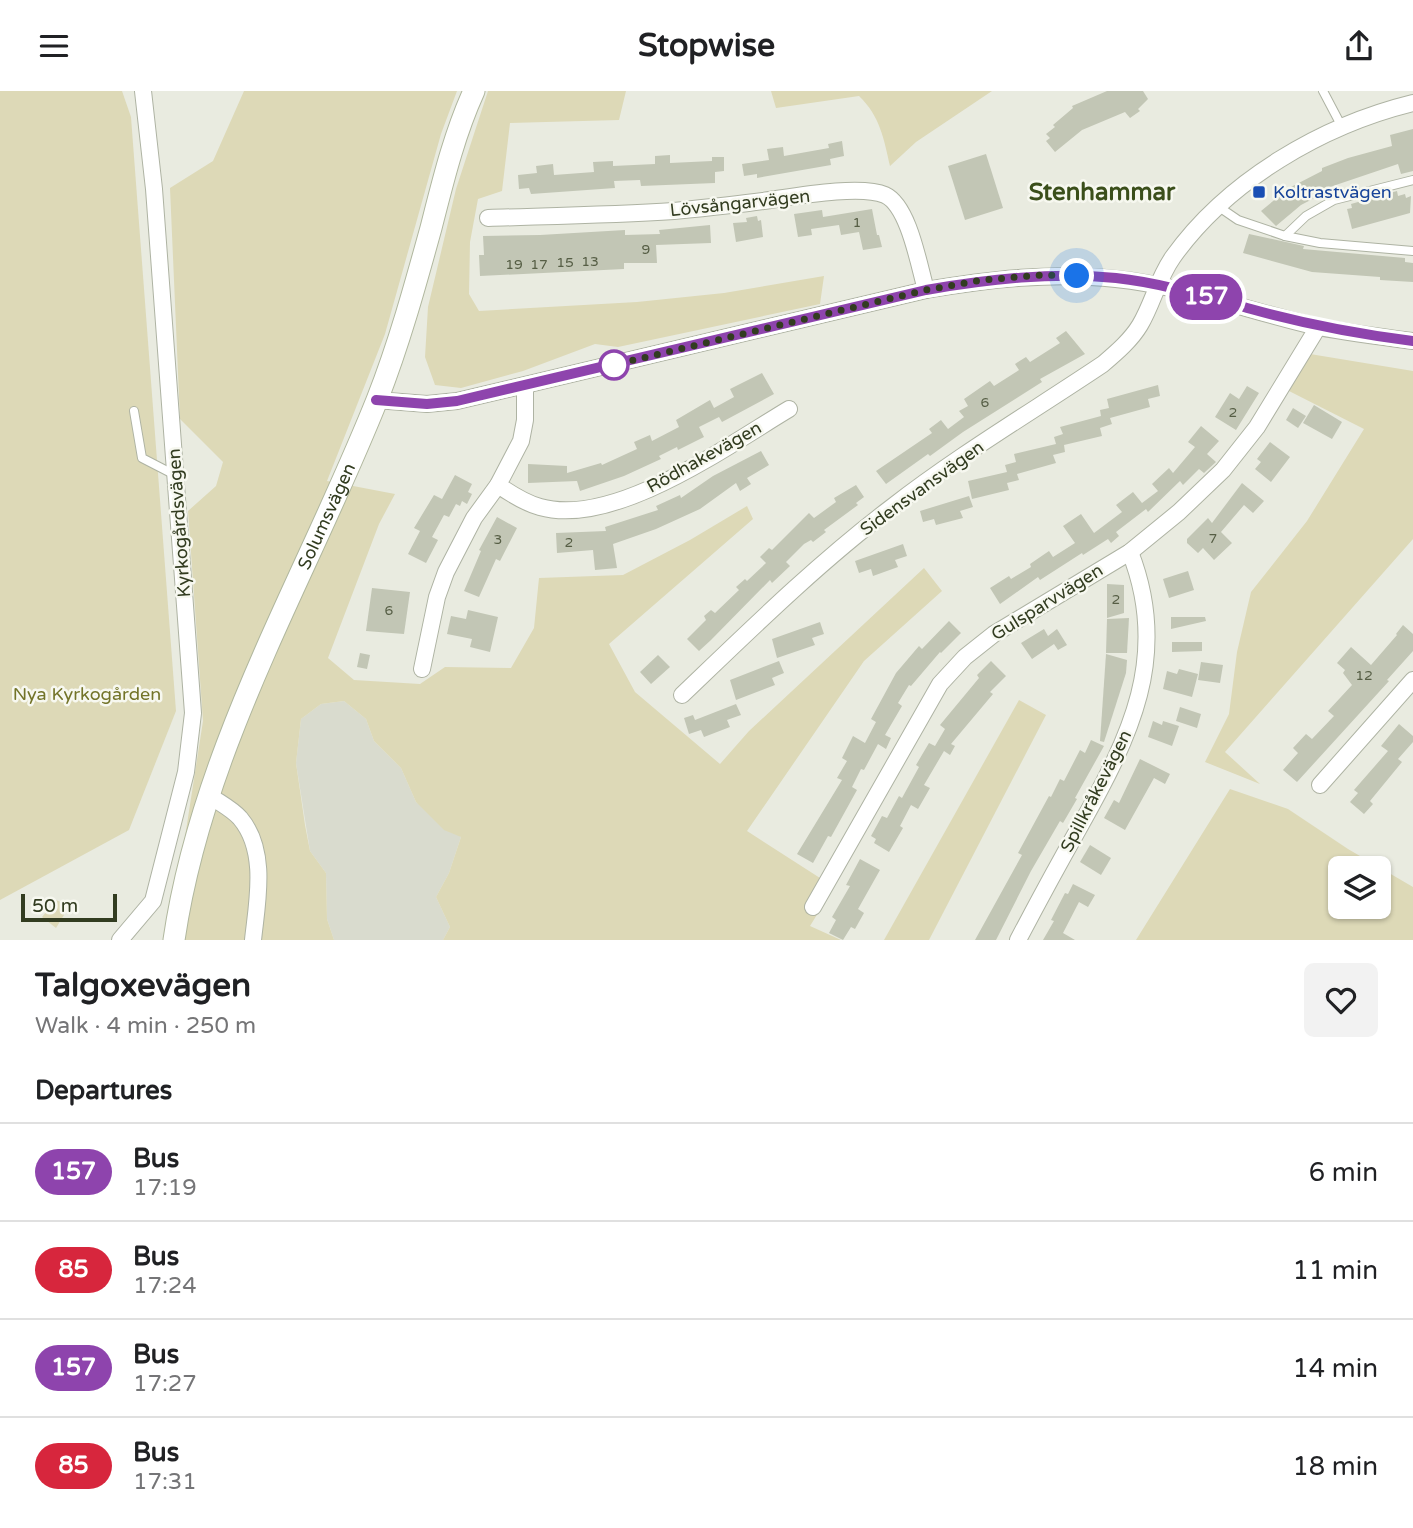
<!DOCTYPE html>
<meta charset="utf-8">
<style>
:root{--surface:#fff;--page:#f2f2f2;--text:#202124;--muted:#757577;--line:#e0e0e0}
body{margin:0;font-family:"Varela Round",sans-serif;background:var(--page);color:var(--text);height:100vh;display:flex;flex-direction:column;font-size:26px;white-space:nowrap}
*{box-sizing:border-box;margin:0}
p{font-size:23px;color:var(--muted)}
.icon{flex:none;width:38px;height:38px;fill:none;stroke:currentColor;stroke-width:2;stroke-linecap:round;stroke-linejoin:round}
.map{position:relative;height:849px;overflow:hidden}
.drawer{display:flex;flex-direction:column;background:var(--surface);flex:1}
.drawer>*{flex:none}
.badge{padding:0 14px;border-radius:23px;font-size:24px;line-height:46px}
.buttons{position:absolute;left:1328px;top:765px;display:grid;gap:14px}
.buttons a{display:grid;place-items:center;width:63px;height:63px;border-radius:10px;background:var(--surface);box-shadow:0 2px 5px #0004;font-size:35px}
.scale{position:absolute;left:21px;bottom:18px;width:96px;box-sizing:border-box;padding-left:7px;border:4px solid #323c20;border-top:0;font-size:19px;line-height:24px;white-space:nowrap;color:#323c20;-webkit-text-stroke:5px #f7f8f0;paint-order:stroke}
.you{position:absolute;width:35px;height:35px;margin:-18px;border:5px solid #fff;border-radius:50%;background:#1a73e8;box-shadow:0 0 0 10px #1a73e833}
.map>.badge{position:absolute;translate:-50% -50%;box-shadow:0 0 0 4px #fff}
h2{padding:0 35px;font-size:26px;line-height:63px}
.round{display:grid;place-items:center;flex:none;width:74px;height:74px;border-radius:10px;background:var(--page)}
.overview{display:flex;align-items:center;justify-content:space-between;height:119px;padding:0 35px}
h1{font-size:33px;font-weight:700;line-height:52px}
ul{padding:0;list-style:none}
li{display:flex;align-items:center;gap:21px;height:98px;padding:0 35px;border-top:2px solid var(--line)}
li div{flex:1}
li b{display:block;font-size:26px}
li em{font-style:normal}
li .badge{min-width:77px;font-weight:700;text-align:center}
header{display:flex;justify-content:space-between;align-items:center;height:91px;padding:0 35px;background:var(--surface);font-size:32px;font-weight:700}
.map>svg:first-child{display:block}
</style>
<header><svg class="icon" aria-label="menu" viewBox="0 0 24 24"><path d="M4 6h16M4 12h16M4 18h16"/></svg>Stopwise<svg class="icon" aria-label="share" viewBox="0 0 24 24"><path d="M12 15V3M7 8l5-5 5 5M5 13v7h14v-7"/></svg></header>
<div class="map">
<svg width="1413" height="849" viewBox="0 0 1413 849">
<rect width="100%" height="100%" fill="#e9ebe0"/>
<polygon fill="#d9dbce" points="344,610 366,628 374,650 401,677 416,711 461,746 449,782 436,806 450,836 443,849 334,849 327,828 326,782 310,760 296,672 301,628 321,613"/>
<g fill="#ddd9b7" fill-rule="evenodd">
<polygon points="0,0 122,0 131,26 176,620 129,739 0,809"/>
<polygon points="244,0 457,0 441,43 385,243 327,390 395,403 379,433 328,567 354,589 420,593 445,576 511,577 534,537 539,487 623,484 690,449 747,415 753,428 609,553 635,601 720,673 749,640 924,477 942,500 864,570 747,740 834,796 810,835 841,849 443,849 450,836 436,806 449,782 461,746 444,739 416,711 401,677 374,650 366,628 344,610 321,613 301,628 296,672 305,734 310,760 326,782 327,828 334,849 169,849 203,630 188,420 216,395 223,371 180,328 170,97 213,70"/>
<polygon points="488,0 626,0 619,29 510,32 502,100 478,108 470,151 469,203 479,220 637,211 724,202 824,185 820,213 618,256 595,253 523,280 461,297 435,294 425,266 428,216 456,98"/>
<path d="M771,0H992L916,51L890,75C884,48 880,25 859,5L776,17Z"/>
<polygon points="1310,263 1413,280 1413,448 1225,661 1260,693 1205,671 1229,623 1237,561 1251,501 1307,430 1364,338 1289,300"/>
<polygon points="1019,609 1046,624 929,849 884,849"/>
<path d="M1230,698L1288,718L1348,758L1413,796V849H1136ZM1340,777H1379V816H1340Z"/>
<polygon points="56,809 63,812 64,824 56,837 42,826"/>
</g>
<g fill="#c2c6b5">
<polygon points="1107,0 1143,0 1148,8 1138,18 1140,20 1130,27 1125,21 1082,39 1055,61 1046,50 1050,47 1046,43 1055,36 1053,34 1073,17 1072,15"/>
<polygon points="1413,38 1413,80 1401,83 1398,73 1324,98 1326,101 1301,114 1276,135 1261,120 1289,97 1322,80 1322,77 1348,67 1392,55 1390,44"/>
<polygon points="842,50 844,65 830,68 831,74 757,87 757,83 744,85 742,73 769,69 767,58 783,56 784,65 829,57 828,53"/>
<polygon points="986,63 1003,117 965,129 948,75"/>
<polygon points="670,64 670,72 712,70 712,66 724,66 724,80 715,81 715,92 641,95 640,89 614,90 615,97 531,103 529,97 519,98 518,84 537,82 536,75 553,73 554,84 594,81 593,71 613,70 613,75 655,73 655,65"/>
<polygon points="1397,100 1398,105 1405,103 1406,107 1411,105 1410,122 1352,138 1347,118 1352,117 1351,113"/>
<polygon points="872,118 877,144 879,144 882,156 863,159 859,141 841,144 839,134 811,138 812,144 798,146 794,123 822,119 823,126"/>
<polygon points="757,125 758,130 761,129 763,146 736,151 733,132 747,131 746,127"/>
<polygon points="710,134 711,152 656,154 657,172 624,172 624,178 480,185 479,164 484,164 483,145 540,144 625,139 625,144 660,143 659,139"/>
<polygon points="1249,143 1304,155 1303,158 1405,167 1405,171 1413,172 1413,191 1380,189 1380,186 1312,181 1243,162"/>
<polygon points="1066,240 1085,263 1040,288 1042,291 963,341 930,365 928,363 886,393 876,380 932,342 929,338 941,329 948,338 964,326 959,320 968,315 964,308 990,290 994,295 1019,279 1015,273 1026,266 1030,271 1060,252 1056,247"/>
<polygon points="762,282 774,303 722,331 719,326 699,336 704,346 678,359 677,356 659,365 661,368 624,385 580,400 577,390 528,392 528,373 567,375 567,382 601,372 602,374 637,358 634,351 650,344 652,350 679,336 676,329 710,309 714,317 734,306 730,298"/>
<polygon points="1158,294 1160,305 1148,308 1150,316 1110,327 1112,333 1100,337 1102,345 1064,354 1065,361 1053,364 1056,372 1017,383 1019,389 1007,392 1009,399 972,408 968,390 1007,381 1005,374 1016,371 1014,363 1056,353 1054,346 1063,343 1060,336 1101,325 1100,319 1109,317 1107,308"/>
<polygon points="1247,295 1259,302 1236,339 1215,326 1230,302 1239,308"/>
<polygon points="1314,314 1342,331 1332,348 1303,332"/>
<polygon points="1293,317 1306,325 1298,337 1286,329"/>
<polygon points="1201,335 1219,350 1207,363 1216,371 1204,382 1199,378 1183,394 1180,390 1148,421 1146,418 1116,441 1119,445 1111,452 1108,448 1083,464 1082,462 1040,489 1038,486 1000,513 990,497 1009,485 1011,488 1031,476 1030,473 1049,460 1053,466 1075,452 1063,435 1081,423 1094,442 1122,421 1116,414 1133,401 1142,412 1158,400 1152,393 1169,377 1173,382 1195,356 1188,351"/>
<polygon points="1270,351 1290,366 1271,391 1255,378 1261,371 1257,368"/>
<polygon points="761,360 769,374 747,387 751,393 740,400 736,392 700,418 656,438 613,453 617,477 595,479 593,459 557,462 556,442 606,440 605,436 658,419 656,415 680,404 681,407 713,385"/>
<polygon points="455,384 472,393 468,401 472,403 467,413 462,410 460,415 456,413 449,426 444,424 432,446 438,449 426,472 408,463 420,440 414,437 434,404 442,408"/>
<polygon points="1242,392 1264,410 1253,422 1244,414 1221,441 1232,452 1214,469 1203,457 1198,462 1187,452 1187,448 1208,427 1212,432"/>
<polygon points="856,394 864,406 856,412 858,414 824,439 826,441 813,451 811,449 804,453 786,471 790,475 772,492 770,489 711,549 699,560 687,548 706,529 704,525 711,519 715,522 739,499 736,496 745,488 747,490 766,472 760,466 769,457 772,459 809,422 814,427 836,411 834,407"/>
<polygon points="969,405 973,416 960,420 963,427 936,434 934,428 923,431 920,420"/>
<polygon points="497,426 517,437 500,470 496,468 479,506 464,500 481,460 479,459"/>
<polygon points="903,453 907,465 895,469 898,476 873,485 871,478 859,482 855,470"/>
<polygon points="1188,480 1194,499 1169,507 1163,488"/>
<polygon points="1107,493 1124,494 1124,522 1107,527"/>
<polygon points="372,497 410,501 404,543 366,540"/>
<polygon points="468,519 498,526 490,561 470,556 472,548 447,543 451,525 466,528"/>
<polygon points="1171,526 1205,526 1206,530 1171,538"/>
<polygon points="1129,527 1127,562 1106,562 1107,528"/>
<polygon points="949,530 961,542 941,562 940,561 911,595 909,594 898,612 902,615 885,644 891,647 886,658 878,653 864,679 861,678 852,696 857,699 831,746 828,745 813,772 797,763 842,689 837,687 847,670 842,667 853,645 865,652 876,631 871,628 896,582 919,555 922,558"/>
<polygon points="820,531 824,543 812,547 815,554 777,567 772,548"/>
<polygon points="1403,534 1413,543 1413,560 1387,589 1389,590 1297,691 1283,679 1298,662 1293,657 1306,643 1312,648 1334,625 1328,620 1352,594 1343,582 1345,579 1337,572 1351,556 1371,574 1397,544 1396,543"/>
<polygon points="1044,538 1048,545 1057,538 1067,554 1058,559 1054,553 1032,568 1021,552"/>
<polygon points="1172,551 1202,551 1202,560 1172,561"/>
<polygon points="360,562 370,564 367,578 357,576"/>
<polygon points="1106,563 1127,569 1126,582 1104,651 1100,650"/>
<polygon points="658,564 670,576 651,593 640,581"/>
<polygon points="779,570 784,582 772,587 775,594 736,609 730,589"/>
<polygon points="991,570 1006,585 990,601 993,603 951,653 955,655 950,664 944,660 924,694 930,697 918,718 911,714 900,735 903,737 889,761 874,752 876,748 871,745 882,725 887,727 899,705 902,707 919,676 916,674 929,652 935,655 945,638 940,634 979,587 977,584"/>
<polygon points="1201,571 1223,574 1220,592 1198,589"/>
<polygon points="1179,578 1198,583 1192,606 1163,598 1167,580 1177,583"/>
<polygon points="736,613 741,624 727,629 730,636 704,646 701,639 689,643 684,627 693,624 695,629"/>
<polygon points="1180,616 1201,623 1197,637 1176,630"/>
<polygon points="1153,630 1162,634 1163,630 1179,635 1172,655 1148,646"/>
<polygon points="1399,633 1413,645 1413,651 1398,668 1402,671 1370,710 1373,713 1364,723 1350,711 1358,702 1354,699 1388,660 1381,655"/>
<polygon points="1091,649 1104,655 1099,664 1075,707 1077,708 1063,732 1060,730 1031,780 996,849 975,849 1022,764 1018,762 1049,705 1051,706 1060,688 1064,690 1080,659 1085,662"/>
<polygon points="1140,668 1170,683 1165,693 1154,687 1125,739 1104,727 1114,709 1119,712"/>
<polygon points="1090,754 1111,767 1101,784 1080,771"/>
<polygon points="860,768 880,779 858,818 864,822 855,838 851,836 843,849 829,842 836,829 832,826 850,795 846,794"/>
<polygon points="1073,793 1095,804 1088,816 1079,811 1063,842 1075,849 1043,849 1054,830 1051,829 1065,802 1068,803"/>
</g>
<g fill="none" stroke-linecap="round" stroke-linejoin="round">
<defs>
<g id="service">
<polyline points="1323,0 1342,36"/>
<polyline points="1413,89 1334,109 1306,125 1285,145 1320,152 1413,160"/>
<polyline points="1219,116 1238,129 1285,145"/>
<polyline points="134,320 142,367 175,384"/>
</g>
<g id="minor">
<path d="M488,127C550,125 612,124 674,120C704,117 734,114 763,110C792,106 860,93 885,104C909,115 919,175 926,199"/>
<path d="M376,309L427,313L457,310L926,199C990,188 1052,181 1116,188C1185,195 1251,221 1318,236C1350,242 1381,246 1413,250"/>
<path d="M498,394C511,403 525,412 540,416C614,437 727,355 789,318"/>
<polyline points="422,578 437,506 446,481 474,427 498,394 521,350 525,329 525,295"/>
<path d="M682,604C750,539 817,473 892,416C959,364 1033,320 1103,273C1117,261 1131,249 1140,234C1153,212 1158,187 1173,166C1228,89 1323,34 1413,12"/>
<polyline points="1320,694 1413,589"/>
<path d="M210,705C220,712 232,718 240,727C268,760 257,811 253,849"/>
<polyline points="813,816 940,593 965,566 994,543 1130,461 1179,421 1223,379 1257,336 1318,236"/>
<polyline points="120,849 153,810 186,681 193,622 154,98 143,0"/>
<path d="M1018,849C1038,811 1058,774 1079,737C1130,646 1171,565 1130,461"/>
</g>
<g id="secondary">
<path id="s1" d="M174,849C202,657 306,487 377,309C399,253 415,195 431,137C443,90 454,44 474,0"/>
</g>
</defs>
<use href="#service" stroke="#aeb3a3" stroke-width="10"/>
<use href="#minor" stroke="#aeb3a3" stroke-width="18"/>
<use href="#secondary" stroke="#b0b79e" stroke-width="23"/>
<use href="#service" stroke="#fff" stroke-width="8"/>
<use href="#minor" stroke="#fff" stroke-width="16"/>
<use href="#secondary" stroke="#fff" stroke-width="21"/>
</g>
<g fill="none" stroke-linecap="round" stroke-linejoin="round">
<defs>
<path id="line" d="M376,309L427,313L457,310L926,199C990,188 1052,181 1116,187C1162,192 1207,206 1251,218C1305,233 1358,243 1413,250"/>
</defs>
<use href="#line" stroke="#fff" stroke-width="16"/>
<use href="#line" stroke="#8e44ad" stroke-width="10"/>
<polyline stroke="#323c20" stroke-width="7" stroke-dasharray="0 12.6" points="614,274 605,276 926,199 982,189 1043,184 1077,185"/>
</g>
<rect fill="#1a4fb4" stroke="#f7f8f0" stroke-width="2.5" x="1252" y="94" width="14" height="14" rx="3.5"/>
<circle fill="#fff" stroke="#8e44ad" stroke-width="3.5" cx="614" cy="274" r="14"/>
<g text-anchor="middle" stroke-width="5" stroke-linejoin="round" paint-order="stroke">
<g font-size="14" fill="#565e45">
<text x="857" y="136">1</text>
<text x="646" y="163">9</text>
<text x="590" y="175">13</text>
<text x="565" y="176">15</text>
<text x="514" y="178">19</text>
<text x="539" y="178">17</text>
<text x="985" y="316">6</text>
<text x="1233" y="326">2</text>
<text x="1213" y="452">7</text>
<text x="498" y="453">3</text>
<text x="569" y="456">2</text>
<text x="1116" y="513">2</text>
<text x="389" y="524">6</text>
<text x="1364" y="589">12</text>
</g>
<g font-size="18" fill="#164399" stroke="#f7f8f0" text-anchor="start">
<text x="1273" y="107">Koltrastvägen</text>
</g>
<g font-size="18" fill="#323c20" stroke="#f7f8f0">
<text transform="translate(740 112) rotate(-6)" y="6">Lövsångarvägen</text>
<text transform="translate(704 366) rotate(-29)" y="6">Rödhakevägen</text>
<text transform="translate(922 397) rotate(-36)" y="6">Sidensvansvägen</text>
<text dy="6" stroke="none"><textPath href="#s1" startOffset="452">Solumsvägen</textPath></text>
<text transform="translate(179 432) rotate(-94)" y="6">Kyrkogårdsvägen</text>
<text transform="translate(1047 511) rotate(-32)" y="6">Gulsparvvägen</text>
<text transform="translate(1096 700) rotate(-63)" y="6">Spillkråkevägen</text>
</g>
<g font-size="18" fill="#737429" stroke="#f7f8f0">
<text x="87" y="609">Nya Kyrkogården</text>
</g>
<g font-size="24" font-weight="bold" fill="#3b4f1b" stroke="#f7f8f0">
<text x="1102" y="109">Stenhammar</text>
</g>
</g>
</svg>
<div class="buttons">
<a><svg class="icon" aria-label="layers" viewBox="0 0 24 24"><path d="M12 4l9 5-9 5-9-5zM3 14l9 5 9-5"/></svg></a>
</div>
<div class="scale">50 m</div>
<div class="you" style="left:1077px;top:185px"></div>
<b class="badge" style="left:1206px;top:206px;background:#8e44ad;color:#fff">157</b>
</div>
<section class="drawer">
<div class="overview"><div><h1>Talgoxevägen</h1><p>Walk · 4 min · 250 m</p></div><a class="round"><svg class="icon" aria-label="heart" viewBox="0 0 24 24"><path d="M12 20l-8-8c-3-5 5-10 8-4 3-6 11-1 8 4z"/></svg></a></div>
<h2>Departures</h2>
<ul>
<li><span class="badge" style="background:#8e44ad;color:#fff">157</span><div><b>Bus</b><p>17:19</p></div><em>6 min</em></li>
<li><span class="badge" style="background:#d7263d;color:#fff">85</span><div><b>Bus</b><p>17:24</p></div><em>11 min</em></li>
<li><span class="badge" style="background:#8e44ad;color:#fff">157</span><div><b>Bus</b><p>17:27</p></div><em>14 min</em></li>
<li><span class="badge" style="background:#d7263d;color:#fff">85</span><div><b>Bus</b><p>17:31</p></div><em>18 min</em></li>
</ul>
</section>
